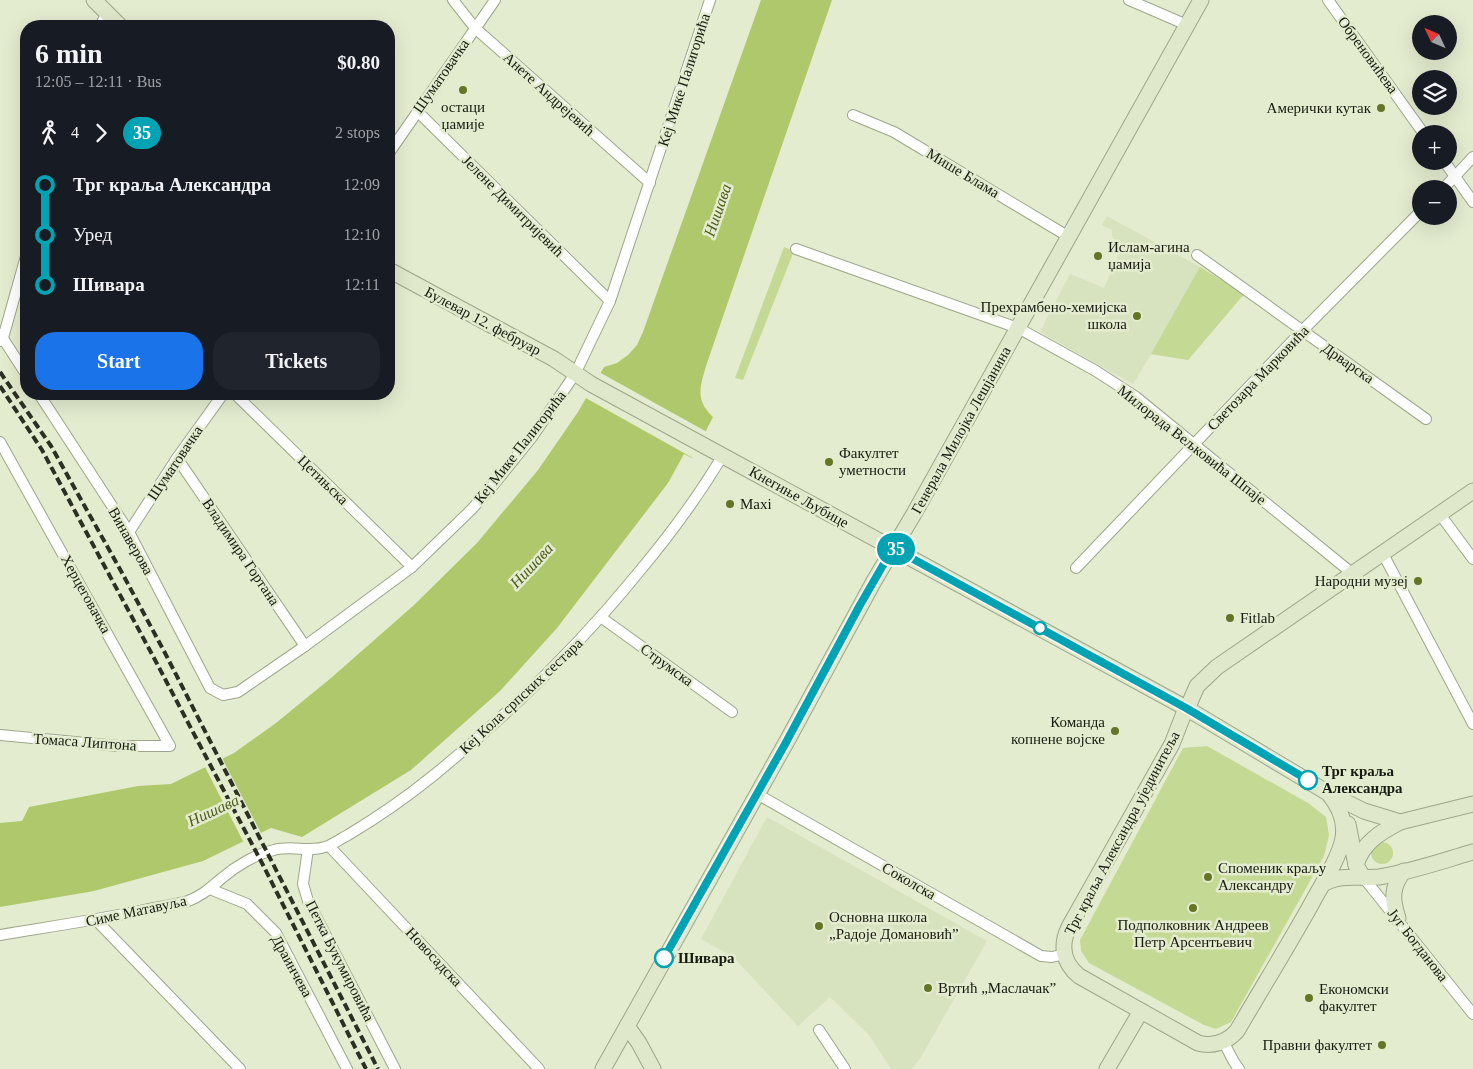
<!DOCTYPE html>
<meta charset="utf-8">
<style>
:root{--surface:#171b24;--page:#20242c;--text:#f1f3f6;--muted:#9ea1a6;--accent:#1a73e8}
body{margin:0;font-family:"Times New Roman",serif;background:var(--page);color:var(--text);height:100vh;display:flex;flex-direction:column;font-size:19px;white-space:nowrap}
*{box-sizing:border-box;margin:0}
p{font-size:16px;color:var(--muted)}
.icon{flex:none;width:28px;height:28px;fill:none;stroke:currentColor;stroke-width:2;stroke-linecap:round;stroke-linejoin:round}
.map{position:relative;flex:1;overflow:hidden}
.drawer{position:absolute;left:20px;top:20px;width:375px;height:380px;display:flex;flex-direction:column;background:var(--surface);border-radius:20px;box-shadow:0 5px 20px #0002}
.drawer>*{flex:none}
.badge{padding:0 10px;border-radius:16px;font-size:18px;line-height:32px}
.needle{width:32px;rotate:314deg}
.buttons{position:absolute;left:1412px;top:15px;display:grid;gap:10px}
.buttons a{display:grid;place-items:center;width:45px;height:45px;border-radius:50%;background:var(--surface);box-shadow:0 5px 20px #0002;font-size:25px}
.map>.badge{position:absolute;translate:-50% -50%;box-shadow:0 0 0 2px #fff}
.legs{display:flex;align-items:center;gap:8px;height:55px;padding:0 15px;font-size:16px}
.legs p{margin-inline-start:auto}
.headline{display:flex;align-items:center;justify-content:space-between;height:85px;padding:0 15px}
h1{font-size:28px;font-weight:700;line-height:38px}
.cta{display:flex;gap:10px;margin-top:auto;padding:10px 15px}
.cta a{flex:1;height:58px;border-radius:20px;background:var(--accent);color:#fff;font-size:20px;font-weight:700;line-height:58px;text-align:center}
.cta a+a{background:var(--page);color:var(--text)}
ul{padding:0 15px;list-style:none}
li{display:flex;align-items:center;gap:18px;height:50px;font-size:19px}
li i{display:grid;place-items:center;width:8px;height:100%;margin:0 6px;background:currentColor}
li i::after{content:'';width:12px;height:12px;margin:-6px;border:4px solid;border-radius:50%;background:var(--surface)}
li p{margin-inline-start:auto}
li:first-child i{background:linear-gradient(#0000 50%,currentColor 0)}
li:last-child i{background:linear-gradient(currentColor 50%,#0000 0)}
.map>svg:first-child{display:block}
</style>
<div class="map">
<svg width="1473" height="1069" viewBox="0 0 1473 1069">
<rect width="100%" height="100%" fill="#e3eccf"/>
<g fill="#d7e3bf">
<polygon points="1107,216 1200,267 1244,294 1188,360 1151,354 1133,384 1040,332 1070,274 1104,288 1120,252 1112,236 1112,230 1102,225"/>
<polygon points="767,817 987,941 921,1057 912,1069 891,1069 869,1035 830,997 798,1026 733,957 701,939"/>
</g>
<g fill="#c4d994">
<polygon points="784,247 794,251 743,380 735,378"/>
<polygon points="1200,267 1244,294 1188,360 1151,354"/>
<polygon points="1207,746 1308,803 1326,817 1329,835 1324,856 1231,1022 1216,1029 1204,1025 1089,963 1081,951 1080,940 1183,748"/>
<circle cx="1382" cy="853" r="11"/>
</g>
<path fill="#afc86b" d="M761,0H832L706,366C700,387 695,400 713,417L692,458L684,454L668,483L557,628L500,691L411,770L302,837L271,828L203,861L94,891L0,907V823L22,821L29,807L138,786L171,784L234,753L276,723L331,678L413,606L477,543L538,470L578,412L604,367L617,363L628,355L637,345L643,332Z"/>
<g fill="#e3eccf">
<polygon points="599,372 707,432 693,458 584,397"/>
<polygon points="221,756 262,835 244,843 204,765"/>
</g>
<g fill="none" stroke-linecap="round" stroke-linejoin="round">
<defs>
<g id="street">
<polyline points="453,0 475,28 650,183"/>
<polyline points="1129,0 1187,25"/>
<polyline points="1328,0 1424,134"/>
<polyline points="100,26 107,13"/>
<polyline points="417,111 610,301"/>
<polyline points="853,115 894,132 1069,237"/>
<polyline points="389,153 495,0"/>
<polyline points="1444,161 1473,202"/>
<polyline points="1443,189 1473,157"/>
<polyline points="796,249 1018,328 1096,371 1136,397 1353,574"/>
<polyline points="1197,255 1426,419"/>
<polyline points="0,334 26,374"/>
<polyline points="0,341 3,338 26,256"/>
<polyline points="39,394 129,532 210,688 223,695 238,692 305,646 412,567 471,510 495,483 532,437 575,374 610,301 710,0"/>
<polyline points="235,394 412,567"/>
<polyline points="0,442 170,746 118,746 0,735"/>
<polyline points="177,458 305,646"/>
<polyline points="1439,513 1473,559"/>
<polyline points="129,532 177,458 223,394"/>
<polyline points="1382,552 1473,724"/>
<polyline points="1076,568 1302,331 1421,211"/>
<polyline points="602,618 732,712"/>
<polyline points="757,794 1041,956 1052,957 1065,954"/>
<polyline points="329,846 539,1069"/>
<polyline points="308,849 303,884 308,901 395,1069"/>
<polyline points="1363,877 1473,1014"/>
<polyline points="210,889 247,904 276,933 347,1069"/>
<polyline points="96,920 240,1069"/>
<path d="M0,935C48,927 96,920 144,910C158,907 174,905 188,901C202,896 211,887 222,878C236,866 256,854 274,850C292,845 311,853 328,846C335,843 342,838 348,835C378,817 407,797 434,775C509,714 577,648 638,573C669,536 698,497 723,455"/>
<polyline points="819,1030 845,1069"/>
<polyline points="1223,1041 1234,1062 1239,1069"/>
</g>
<g id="secondary">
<polyline points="94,0 120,26"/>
<path d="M389,270L554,359L591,384L1186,708L1328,793C1339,806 1346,820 1343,838C1339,859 1322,884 1312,903C1288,946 1262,988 1237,1031C1227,1042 1213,1047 1198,1043L1079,976C1063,963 1060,945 1069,927L1172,744L1186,708"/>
<polyline points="1187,709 1197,686 1217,667 1473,491"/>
<polyline points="1332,795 1364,811 1400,822 1473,804"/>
<polyline points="1348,824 1356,865 1363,877"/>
<path d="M1356,865C1363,842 1381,832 1400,822"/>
<path d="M1323,884C1341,873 1360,879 1379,877C1411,872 1442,861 1473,852"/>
<path d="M1398,918C1392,900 1391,887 1404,871"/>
<polyline points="627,1026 639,1043 653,1069"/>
<polyline points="603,1069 787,741 874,581 915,512 1201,0"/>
<polyline points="1107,1069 1141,1011"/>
</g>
</defs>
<use href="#street" stroke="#9da68a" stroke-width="12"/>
<use href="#secondary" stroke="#9da68a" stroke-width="17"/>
<use href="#street" stroke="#fff" stroke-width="10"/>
<use href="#secondary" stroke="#e0e8cb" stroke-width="15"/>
<g stroke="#2c3023" stroke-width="4" stroke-dasharray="8 4" stroke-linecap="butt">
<polyline points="0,372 51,446 121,571 165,653 378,1069"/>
<polyline points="0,386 42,450 154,658 263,865 366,1069"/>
</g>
</g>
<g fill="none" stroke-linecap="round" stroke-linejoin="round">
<defs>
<polyline id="line-1" points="664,958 784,746 860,605 893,548 1186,708 1308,780"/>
</defs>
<use href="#line-1" stroke="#fff" stroke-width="11"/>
<use href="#line-1" stroke="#00a3b4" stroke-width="8"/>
</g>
<g fill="#637625" stroke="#e3eccf" stroke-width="2">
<circle cx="463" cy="90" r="5"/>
<circle cx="1381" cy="108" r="5"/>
<circle cx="1098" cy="256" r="5"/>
<circle cx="1137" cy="316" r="5"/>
<circle cx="829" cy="462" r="5"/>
<circle cx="730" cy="504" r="5"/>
<circle cx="1418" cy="581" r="5"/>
<circle cx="1230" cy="618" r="5"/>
<circle cx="1115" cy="731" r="5"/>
<circle cx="1208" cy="877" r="5"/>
<circle cx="1193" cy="908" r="5"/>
<circle cx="819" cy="926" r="5"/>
<circle cx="928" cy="988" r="5"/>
<circle cx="1309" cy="998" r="5"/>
<circle cx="1382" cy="1045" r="5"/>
</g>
<g fill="#fff" stroke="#00a3b4" stroke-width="2.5">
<circle cx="1040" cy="628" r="6"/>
<circle cx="1308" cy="780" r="9"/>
<circle cx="664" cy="958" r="9"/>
</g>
<g text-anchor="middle" stroke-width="5" stroke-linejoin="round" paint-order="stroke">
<g font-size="15" fill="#171a0f" stroke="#e3eccf">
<text transform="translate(1368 55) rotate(54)" y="5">Обреновићева</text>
<text transform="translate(441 76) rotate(-55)" y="5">Шуматовачка</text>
<text transform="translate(684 80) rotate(-72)" y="5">Кеј Мике Палигорића</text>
<text transform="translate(549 94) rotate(42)" y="5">Анете Андрејевић</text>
<text transform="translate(963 173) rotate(31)" y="5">Мише Блама</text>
<text transform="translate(513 206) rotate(45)" y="5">Јелене Димитријевић</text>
<text transform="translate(483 321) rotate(28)" y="5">Булевар 12. фебруар</text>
<text transform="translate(1348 363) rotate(35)" y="5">Дрварска</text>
<text transform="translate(1258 378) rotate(-46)" y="5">Светозара Марковића</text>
<text transform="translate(961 430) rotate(-61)" y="5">Генерала Милојка Лешјанина</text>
<text transform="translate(1192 445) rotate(38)" y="5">Милорада Вељковића Шпаје</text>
<text transform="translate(520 447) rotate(-52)" y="5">Кеј Мике Палигорића</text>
<text transform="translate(175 463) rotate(-56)" y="5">Шуматовачка</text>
<text transform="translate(323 480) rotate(44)" y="5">Цетињска</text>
<text transform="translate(799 497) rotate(29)" y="5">Кнегиње Љубице</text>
<text transform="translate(131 541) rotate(60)" y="5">Винаверова</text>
<text transform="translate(241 552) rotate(56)" y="5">Владимира Гортана</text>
<text transform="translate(86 594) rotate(61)" y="5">Херцеговачка</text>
<text transform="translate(667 665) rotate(36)" y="5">Струмска</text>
<text transform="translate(521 696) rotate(-43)" y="5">Кеј Кола српских сестара</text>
<text transform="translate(85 742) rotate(4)" y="5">Томаса Липтона</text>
<text transform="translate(1122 833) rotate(-62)" y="5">Трг краља Александра ујединитеља</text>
<text transform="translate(909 881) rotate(30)" y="5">Соколска</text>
<text transform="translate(136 911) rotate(-12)" y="5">Симе Матавуља</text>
<text transform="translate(1418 945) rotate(52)" y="5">Југ Богданова</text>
<text transform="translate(434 957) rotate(47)" y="5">Новосадска</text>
<text transform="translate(340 961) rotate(63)" y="5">Петка Букумировића</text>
<text transform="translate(292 966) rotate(61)" y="5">Драинчева</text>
</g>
<g font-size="15" fill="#171a0f" stroke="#e3eccf" text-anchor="start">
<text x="463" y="112" text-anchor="middle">остаци<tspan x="463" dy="17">џамије</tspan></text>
<text x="1371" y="113" text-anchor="end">Амерички кутак</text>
<text x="1108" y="252">Ислам-агина<tspan x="1108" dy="17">џамија</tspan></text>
<text x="1127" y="312" text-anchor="end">Прехрамбено-хемијска<tspan x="1127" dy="17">школа</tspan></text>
<text x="839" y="458">Факултет<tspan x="839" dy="17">уметности</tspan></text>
<text x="740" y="509">Maxi</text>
<text x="1408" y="586" text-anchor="end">Народни музеј</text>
<text x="1240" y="623">Fitlab</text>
<text x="1105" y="727" text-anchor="end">Команда<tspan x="1105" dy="17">копнене војске</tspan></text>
<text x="1218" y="873">Споменик краљу<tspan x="1218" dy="17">Александру</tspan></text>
<text x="829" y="922">Основна школа<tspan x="829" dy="17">„Радоје Домановић”</tspan></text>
<text x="1193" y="930" text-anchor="middle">Подполковник Андреев<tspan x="1193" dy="17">Петр Арсентьевич</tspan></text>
<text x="938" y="993">Вртић „Маслачак”</text>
<text x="1319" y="994">Економски<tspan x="1319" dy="17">факултет</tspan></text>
<text x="1372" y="1050" text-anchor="end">Правни факултет</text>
</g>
<g font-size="15" font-weight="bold" fill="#171a0f" stroke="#e3eccf" text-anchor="start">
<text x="1322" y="776">Трг краља<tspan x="1322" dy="17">Александра</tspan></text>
<text x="678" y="963">Шивара</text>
</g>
<g font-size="16" font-style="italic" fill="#4e5e1c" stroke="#e3eccf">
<text transform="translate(717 210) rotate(-71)" y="6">Нишава</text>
<text transform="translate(531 565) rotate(-47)" y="6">Нишава</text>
<text transform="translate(213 810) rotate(-25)" y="6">Нишава</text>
</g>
</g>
</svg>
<div class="buttons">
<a><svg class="needle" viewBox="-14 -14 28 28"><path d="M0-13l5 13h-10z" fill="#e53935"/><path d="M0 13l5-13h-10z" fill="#9ea1a6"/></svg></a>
<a><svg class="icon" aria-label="layers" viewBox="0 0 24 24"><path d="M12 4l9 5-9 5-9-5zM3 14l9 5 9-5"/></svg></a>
<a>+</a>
<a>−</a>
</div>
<b class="badge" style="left:896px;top:549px;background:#00a3b4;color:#fff">35</b>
<section class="drawer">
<div class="headline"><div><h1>6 min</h1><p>12:05 – 12:11 · Bus</p></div><b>$0.80</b></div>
<div class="legs"><svg class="icon" aria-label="walk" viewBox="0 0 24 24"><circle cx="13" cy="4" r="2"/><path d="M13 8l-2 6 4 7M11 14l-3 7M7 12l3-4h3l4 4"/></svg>4<svg class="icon" aria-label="forward" viewBox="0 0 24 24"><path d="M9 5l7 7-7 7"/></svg><b class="badge" style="background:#00a3b4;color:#fff">35</b><p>2 stops</p></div>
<ul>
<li><i style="color:#00a3b4"></i><b>Трг краља Александра</b><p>12:09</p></li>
<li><i style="color:#00a3b4"></i><span>Уред</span><p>12:10</p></li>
<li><i style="color:#00a3b4"></i><b>Шивара</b><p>12:11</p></li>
</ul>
<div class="cta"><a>Start</a><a>Tickets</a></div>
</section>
</div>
